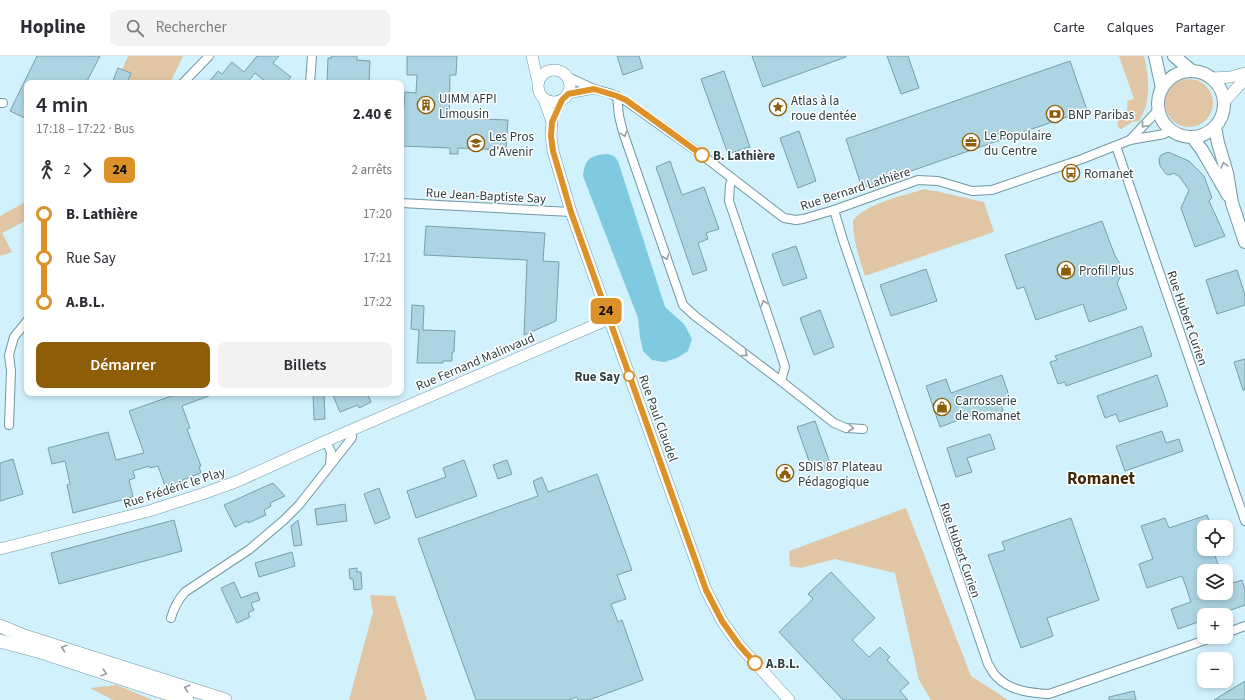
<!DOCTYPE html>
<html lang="fr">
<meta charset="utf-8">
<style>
:root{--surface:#fff;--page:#f2f2f3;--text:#2b2b33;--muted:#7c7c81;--line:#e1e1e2;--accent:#8e5d08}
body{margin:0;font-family:"Source Sans 3",sans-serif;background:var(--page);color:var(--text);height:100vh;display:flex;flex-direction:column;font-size:15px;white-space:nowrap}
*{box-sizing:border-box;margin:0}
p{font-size:13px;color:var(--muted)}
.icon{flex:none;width:22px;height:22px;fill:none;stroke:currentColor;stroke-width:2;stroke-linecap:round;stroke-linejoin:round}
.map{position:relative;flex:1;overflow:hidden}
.sheet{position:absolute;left:24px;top:24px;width:380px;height:316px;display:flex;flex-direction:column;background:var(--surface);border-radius:8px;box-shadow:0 2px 6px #0003}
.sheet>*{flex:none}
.badge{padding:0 8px;border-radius:6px;font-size:14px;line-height:26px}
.buttons{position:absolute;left:1197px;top:464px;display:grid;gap:8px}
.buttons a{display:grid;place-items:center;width:36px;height:36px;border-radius:8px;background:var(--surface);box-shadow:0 2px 6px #0003;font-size:20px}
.map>.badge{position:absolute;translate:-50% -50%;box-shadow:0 0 0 2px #fff}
.legs{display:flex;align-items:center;gap:6px;height:44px;padding:0 12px;font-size:13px}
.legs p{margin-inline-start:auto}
.head{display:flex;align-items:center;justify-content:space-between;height:68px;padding:0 12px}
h1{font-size:22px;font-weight:600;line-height:30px}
.action{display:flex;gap:8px;margin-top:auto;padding:8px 12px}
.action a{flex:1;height:46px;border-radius:8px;background:var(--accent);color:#fff;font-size:16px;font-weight:600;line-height:46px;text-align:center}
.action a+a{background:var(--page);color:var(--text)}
ul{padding:0 12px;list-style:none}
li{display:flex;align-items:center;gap:14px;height:44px;font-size:15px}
li i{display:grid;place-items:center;width:6px;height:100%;margin:0 5px;background:currentColor}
li i::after{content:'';width:10px;height:10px;margin:-5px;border:3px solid;border-radius:50%;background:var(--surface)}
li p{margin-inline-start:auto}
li:first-child i{background:linear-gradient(#0000 50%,currentColor 0)}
li:last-child i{background:linear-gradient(currentColor 50%,#0000 0)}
header{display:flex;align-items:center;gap:24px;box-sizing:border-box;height:56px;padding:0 20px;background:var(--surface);border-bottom:1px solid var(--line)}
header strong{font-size:19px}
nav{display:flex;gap:22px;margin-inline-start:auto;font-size:14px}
.search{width:280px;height:36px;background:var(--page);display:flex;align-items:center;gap:10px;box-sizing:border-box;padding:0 14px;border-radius:8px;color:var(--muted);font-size:15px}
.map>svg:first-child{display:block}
</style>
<header>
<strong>Hopline</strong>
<div class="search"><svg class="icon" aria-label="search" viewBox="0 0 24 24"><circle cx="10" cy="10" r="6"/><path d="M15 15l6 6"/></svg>Rechercher</div>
<nav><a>Carte</a><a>Calques</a><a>Partager</a></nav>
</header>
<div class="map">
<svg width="1245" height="644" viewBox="0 0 1245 644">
<rect width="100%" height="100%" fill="#d1f2fd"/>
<g fill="#e0c6a5">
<polygon points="128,0 183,0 170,27 128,27 131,17 122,14"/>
<path d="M1119,0H1144C1149,22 1152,45 1139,65L1132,66L1121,73L1118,71L1117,66C1124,59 1129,56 1127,45L1134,43Z"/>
<circle cx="1189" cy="47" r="24"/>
<path d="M924,133C944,136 964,142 984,146L994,176L865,220C859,202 853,184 853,164C870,146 900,141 924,133Z"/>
<polygon points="27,145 27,164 2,177 12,196 0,200 0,160"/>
<polygon points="906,452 971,620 1008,644 931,644 919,624 895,517 835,503 801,512 790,510 789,495"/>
<polygon points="370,539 395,540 427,644 349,644 373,556"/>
<polygon points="117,629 153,644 113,644 90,632"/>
</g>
<path fill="#7fc9e1" d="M608,98L614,100L618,105L665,251L684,268L692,283L688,295L677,302L664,306L652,304L643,295L640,281L638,262L583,120C585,102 591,99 608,98Z"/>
<g fill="#acd4e2" stroke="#789fab">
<polygon points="37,0 100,0 86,27 27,27 27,63 10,55"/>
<polygon points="257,0 279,0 273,7 291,21 286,27 267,27 255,17 247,27 208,27 218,15 222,18 232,6 244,16"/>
<polygon points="331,0 357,0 357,4 370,5 369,27 327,27 328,2 332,2"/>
<polygon points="407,0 457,0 456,19 450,19 449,62 508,64 506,94 458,92 458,98 450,98 450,92 401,90 405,36 416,37 417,19 407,19"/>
<polygon points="617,0 639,0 643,12 623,19"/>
<polygon points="752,0 846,0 846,1 763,31"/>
<polygon points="887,0 908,0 919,32 901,38"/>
<polygon points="1070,5 1087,54 862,132 846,83"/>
<polygon points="118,12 131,17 127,27 112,27"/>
<polygon points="724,15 750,91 728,98 701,23"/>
<polygon points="799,75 816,125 798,132 780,82"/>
<polygon points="1168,96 1189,105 1204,120 1212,142 1209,145 1225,180 1195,191 1181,152 1189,134 1179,120 1173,117 1170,119 1166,118 1160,110 1159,103 1161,99"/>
<polygon points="670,105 682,139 704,131 719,173 706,177 708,183 698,187 707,214 693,219 656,111"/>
<polygon points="1102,165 1115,200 1121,209 1122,218 1117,227 1127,253 1089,266 1083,248 1036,264 1024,231 1017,233 1005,199"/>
<polygon points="426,170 545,177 543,205 559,206 556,265 524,279 527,204 424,199"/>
<polygon points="796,190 807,222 783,230 772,198"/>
<polygon points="926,213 937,245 891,260 880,229"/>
<polygon points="1237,214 1245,239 1245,249 1217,258 1206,224"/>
<polygon points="412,249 424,250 423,274 455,275 454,296 452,296 452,305 443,305 443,307 417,307 419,274 411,273"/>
<polygon points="820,254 834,291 814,299 800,262"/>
<polygon points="1142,270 1152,300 1066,330 1065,326 1058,328 1050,306 1057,304 1055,300"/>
<polygon points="1245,303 1245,334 1243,334 1234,306"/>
<polygon points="1002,319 1011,346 1001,349 1003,355 980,363 978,357 940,371 926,330 946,323 951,337"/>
<polygon points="1157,319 1168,350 1119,366 1116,358 1105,362 1097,340"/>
<polygon points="180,337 214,337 214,338 182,350 190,372 187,373 201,410 199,411 201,417 182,424 185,432 172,436 169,429 165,430 158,410 150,412 149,410 133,415 135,422 129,424 133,441 73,457 67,429 70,428 65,405 52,408 48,392 108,376 116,404 144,397 129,355"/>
<polygon points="313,337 324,337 325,363 314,364"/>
<polygon points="332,337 367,337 371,346 359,352 358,349 340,356"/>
<polygon points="815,365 831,410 813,416 797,371"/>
<polygon points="1162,375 1166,387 1179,383 1183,395 1125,415 1116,390"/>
<polygon points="990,378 995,393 967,402 972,416 956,421 947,392"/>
<polygon points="13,403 23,438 0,445 0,407"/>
<polygon points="464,404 477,440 416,462 407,435 446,421 443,412"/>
<polygon points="507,404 512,418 498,423 493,409"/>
<polygon points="597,418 632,514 617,519 626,543 611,548 618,566 622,564 643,624 589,644 578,644 577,641 569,644 476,644 418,483 538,440 533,425 542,421 548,436"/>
<polygon points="273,427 285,440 270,447 271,450 264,454 266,459 248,467 247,465 235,471 224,449"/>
<polygon points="379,432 390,462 375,468 364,438"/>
<polygon points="345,448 347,465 317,469 315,453"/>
<polygon points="1207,459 1211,471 1204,471 1204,493 1213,493 1220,515 1204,515 1204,537 1226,537 1226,511 1227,511 1233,527 1242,524 1245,533 1245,549 1217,559 1204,559 1204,564 1178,573 1171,553 1191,546 1186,531 1182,520 1147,532 1139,508 1153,503 1141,470 1165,462 1169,472"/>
<polygon points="1071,462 1099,544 1047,562 1053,580 1021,592 988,499 1005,494 1002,486"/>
<polygon points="174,464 182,495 59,528 51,497"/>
<polygon points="298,464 302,489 294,490 291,470"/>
<polygon points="292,496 295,510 259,521 255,507"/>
<polygon points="357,512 357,516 361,516 362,533 354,534 353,523 350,523 349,513"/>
<polygon points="831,516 875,562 852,584 869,601 880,591 890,601 887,604 909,627 900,635 908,644 843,644 779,576 813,543 808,538"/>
<polygon points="234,526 241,542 257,536 260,544 251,547 254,554 248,557 250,561 237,567 221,532"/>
<polygon points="1245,625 1245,644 1214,644"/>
<polygon points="1134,635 1136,644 1109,644 1109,641"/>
</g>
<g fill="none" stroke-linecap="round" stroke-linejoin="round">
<defs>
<g id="minor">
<polyline points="568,21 594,33 609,37 626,45 702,99 784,162 796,164 803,163 834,154 918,124 938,125 972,135 992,134 1082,103 1130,84 1164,78 1170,75"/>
<polyline points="183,27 209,0"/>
<polyline points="310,27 312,0"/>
<polyline points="568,38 594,33"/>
<polyline points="617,40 619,60 623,76 683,249 695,260 781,325 834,367 846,372 863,373"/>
<polyline points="0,47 3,47"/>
<polyline points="1130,84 1158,54"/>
<polyline points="1116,90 1245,465"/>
<polyline points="732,122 730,129 729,145 778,289 785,311 781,325"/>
<polyline points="401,147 571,156"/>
<path d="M834,154L843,184L988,608C991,612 993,618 997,621C1010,635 1031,637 1049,638L1214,581"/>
<polyline points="9,369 11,315 9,299 14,281 27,265"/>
<polyline points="326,385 331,396 330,409"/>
<path d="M171,562C174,551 178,544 185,536L250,493L284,464L299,449L351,383L352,381L350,375"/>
<polyline points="1226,577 1245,570"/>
</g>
<g id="tertiary">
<polyline points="532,0 538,26"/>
<circle cx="554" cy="30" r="16"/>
<polyline points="1212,22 1231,21 1245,17"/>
<polyline points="544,43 552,66 551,80 553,95 571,156 706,534 722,565 739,589 789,644"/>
<polyline points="1224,46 1245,23"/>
<polyline points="0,493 149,455 205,437 238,425 326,385 609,263"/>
</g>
<g id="secondary">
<polyline points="1155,0 1162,32"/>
<polyline points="1174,0 1192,15"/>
<circle cx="1191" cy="48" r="33"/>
<polyline points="1215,71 1218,87 1227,117 1232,147 1245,186"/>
<polyline points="1193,82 1202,94 1228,139"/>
</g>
<g id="primary">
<polyline points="0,570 24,580 225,644"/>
<polyline points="0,585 41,596 187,644"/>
</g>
</defs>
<use href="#minor" stroke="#7097a3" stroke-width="10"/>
<use href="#tertiary" stroke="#7097a3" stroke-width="12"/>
<use href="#secondary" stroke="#7097a3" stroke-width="14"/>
<use href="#primary" stroke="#7097a3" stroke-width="14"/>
<use href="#minor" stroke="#fff" stroke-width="8"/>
<use href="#tertiary" stroke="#fff" stroke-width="11"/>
<use href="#secondary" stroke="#fff" stroke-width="12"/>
<use href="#primary" stroke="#fff" stroke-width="13"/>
</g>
<defs><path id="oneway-chevron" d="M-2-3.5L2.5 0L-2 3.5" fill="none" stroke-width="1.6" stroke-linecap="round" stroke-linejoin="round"/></defs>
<g stroke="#969fa2">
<use href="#oneway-chevron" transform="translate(1144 69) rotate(131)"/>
<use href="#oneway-chevron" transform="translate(624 78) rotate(73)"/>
<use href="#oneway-chevron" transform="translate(1224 109) rotate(-106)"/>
<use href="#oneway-chevron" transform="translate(666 201) rotate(71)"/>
<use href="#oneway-chevron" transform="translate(764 247) rotate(-109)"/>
<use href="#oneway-chevron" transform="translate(745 298) rotate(37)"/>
<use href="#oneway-chevron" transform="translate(851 372) rotate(6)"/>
<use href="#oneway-chevron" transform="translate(64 592) rotate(-162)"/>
<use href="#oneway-chevron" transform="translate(104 617) rotate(18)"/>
<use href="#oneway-chevron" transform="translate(187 632) rotate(-162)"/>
</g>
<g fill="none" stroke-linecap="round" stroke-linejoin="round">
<defs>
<polyline id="line-1" points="702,99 626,44 617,40 594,33 568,38 562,44 552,66 551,80 553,95 571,156 706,534 722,565 739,589 755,607"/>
</defs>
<use href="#line-1" stroke="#fff" stroke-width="9"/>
<use href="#line-1" stroke="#dc9129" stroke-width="6"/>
</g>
<defs>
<symbol id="building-ring" viewBox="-11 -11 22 22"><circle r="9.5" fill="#fff" stroke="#8e5d08" stroke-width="1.5"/><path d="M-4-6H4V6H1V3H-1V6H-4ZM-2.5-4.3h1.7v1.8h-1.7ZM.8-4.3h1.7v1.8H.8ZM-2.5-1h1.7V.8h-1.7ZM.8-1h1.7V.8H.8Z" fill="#8e5d08"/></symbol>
<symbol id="sight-ring" viewBox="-11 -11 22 22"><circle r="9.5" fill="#fff" stroke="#8e5d08" stroke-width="1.5"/><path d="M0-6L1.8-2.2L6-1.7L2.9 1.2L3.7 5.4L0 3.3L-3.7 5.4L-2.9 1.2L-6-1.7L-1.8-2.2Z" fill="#8e5d08"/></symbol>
<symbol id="bank-ring" viewBox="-11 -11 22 22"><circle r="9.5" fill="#fff" stroke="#8e5d08" stroke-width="1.5"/><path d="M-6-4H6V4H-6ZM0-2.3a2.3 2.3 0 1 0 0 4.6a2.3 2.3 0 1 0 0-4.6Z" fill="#8e5d08"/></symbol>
<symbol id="office-ring" viewBox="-11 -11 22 22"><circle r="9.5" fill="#fff" stroke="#8e5d08" stroke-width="1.5"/><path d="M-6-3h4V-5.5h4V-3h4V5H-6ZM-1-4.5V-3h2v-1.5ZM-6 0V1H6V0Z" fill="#8e5d08"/></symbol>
<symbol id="school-ring" viewBox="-11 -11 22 22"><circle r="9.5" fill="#fff" stroke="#8e5d08" stroke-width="1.5"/><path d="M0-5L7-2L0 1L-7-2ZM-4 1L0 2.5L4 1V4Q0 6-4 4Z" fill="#8e5d08"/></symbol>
<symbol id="bus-ring" viewBox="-11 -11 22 22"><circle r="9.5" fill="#fff" stroke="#8e5d08" stroke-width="1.5"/><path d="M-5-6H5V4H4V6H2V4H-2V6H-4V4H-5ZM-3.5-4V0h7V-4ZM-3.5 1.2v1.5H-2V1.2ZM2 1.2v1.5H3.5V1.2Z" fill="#8e5d08"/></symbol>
<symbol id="shop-ring" viewBox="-11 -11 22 22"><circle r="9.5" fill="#fff" stroke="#8e5d08" stroke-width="1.5"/><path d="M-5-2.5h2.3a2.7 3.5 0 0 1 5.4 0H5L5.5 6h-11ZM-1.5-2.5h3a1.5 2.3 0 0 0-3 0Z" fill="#8e5d08"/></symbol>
<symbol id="civic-ring" viewBox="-11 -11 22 22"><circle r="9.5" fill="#fff" stroke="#8e5d08" stroke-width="1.5"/><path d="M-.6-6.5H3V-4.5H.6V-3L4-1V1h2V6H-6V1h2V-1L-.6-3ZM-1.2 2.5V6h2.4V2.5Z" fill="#8e5d08"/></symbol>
</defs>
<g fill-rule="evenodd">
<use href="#building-ring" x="416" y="39" width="20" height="20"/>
<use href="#sight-ring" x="768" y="41" width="20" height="20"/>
<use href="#bank-ring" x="1045" y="48" width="20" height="20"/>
<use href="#office-ring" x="961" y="76" width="20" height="20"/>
<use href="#school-ring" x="466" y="77" width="20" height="20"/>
<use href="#bus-ring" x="1061" y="107" width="20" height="20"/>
<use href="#shop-ring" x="1056" y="204" width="20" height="20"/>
<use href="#shop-ring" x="932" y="341" width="20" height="20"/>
<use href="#civic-ring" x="775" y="407" width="20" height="20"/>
</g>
<g fill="#fff" stroke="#dc9129" stroke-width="2">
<circle cx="702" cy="99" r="7"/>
<circle cx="629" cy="320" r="5"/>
<circle cx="755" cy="607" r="7"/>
</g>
<g text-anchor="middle" stroke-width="3" stroke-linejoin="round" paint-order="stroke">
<g font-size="13" fill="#2e3f44" stroke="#fff" text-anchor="start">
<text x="439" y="47">UIMM AFPI<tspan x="439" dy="15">Limousin</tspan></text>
<text x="791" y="49">Atlas à la<tspan x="791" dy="15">roue dentée</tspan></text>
<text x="1068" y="63">BNP Paribas</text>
<text x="984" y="84">Le Populaire<tspan x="984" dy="15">du Centre</tspan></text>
<text x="489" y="85">Les Pros<tspan x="489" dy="15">d'Avenir</tspan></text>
<text x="1084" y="122">Romanet</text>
<text x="1079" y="219">Profil Plus</text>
<text x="955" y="349">Carrosserie<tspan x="955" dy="15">de Romanet</tspan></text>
<text x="798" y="415">SDIS 87 Plateau<tspan x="798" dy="15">Pédagogique</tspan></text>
</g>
<g font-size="13" font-weight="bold" fill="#2e3f44" stroke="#fff" text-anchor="start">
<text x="713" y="104">B. Lathière</text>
<text x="620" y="325" text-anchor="end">Rue Say</text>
<text x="766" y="612">A.B.L.</text>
</g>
<g font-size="13" fill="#2e3f44" stroke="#fff">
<text transform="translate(855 132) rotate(-18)" y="5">Rue Bernard Lathière</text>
<text transform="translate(486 139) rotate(3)" y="5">Rue Jean-Baptiste Say</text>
<text transform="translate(1188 262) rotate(71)" y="5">Rue Hubert Curien</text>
<text transform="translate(475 305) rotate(-23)" y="5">Rue Fernand Malinvaud</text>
<text transform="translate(659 362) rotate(70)" y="5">Rue Paul Claudel</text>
<text transform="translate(174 431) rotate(-18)" y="5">Rue Frédéric le Play</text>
<text transform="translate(961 494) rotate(71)" y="5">Rue Hubert Curien</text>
</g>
<g font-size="17" font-weight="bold" fill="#422a06" stroke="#fff">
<text x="1101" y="428">Romanet</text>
</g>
</g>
</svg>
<div class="buttons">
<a><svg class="icon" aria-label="locate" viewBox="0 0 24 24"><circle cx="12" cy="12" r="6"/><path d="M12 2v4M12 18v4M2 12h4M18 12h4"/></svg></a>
<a><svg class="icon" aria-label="layers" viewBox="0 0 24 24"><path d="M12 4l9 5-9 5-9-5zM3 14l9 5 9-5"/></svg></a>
<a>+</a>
<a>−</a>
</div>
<b class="badge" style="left:606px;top:255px;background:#dc9129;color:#111">24</b>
<section class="sheet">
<div class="head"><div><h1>4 min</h1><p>17:18 – 17:22 · Bus</p></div><b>2.40 €</b></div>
<div class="legs"><svg class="icon" aria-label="walk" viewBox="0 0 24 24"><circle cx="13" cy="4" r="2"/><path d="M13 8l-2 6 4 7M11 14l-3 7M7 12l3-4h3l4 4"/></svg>2<svg class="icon" aria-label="forward" viewBox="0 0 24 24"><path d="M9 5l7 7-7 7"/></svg><b class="badge" style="background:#dc9129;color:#111">24</b><p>2 arrêts</p></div>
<ul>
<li><i style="color:#dc9129"></i><b>B. Lathière</b><p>17:20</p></li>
<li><i style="color:#dc9129"></i><span>Rue Say</span><p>17:21</p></li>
<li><i style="color:#dc9129"></i><b>A.B.L.</b><p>17:22</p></li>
</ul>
<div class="action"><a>Démarrer</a><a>Billets</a></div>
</section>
</div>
